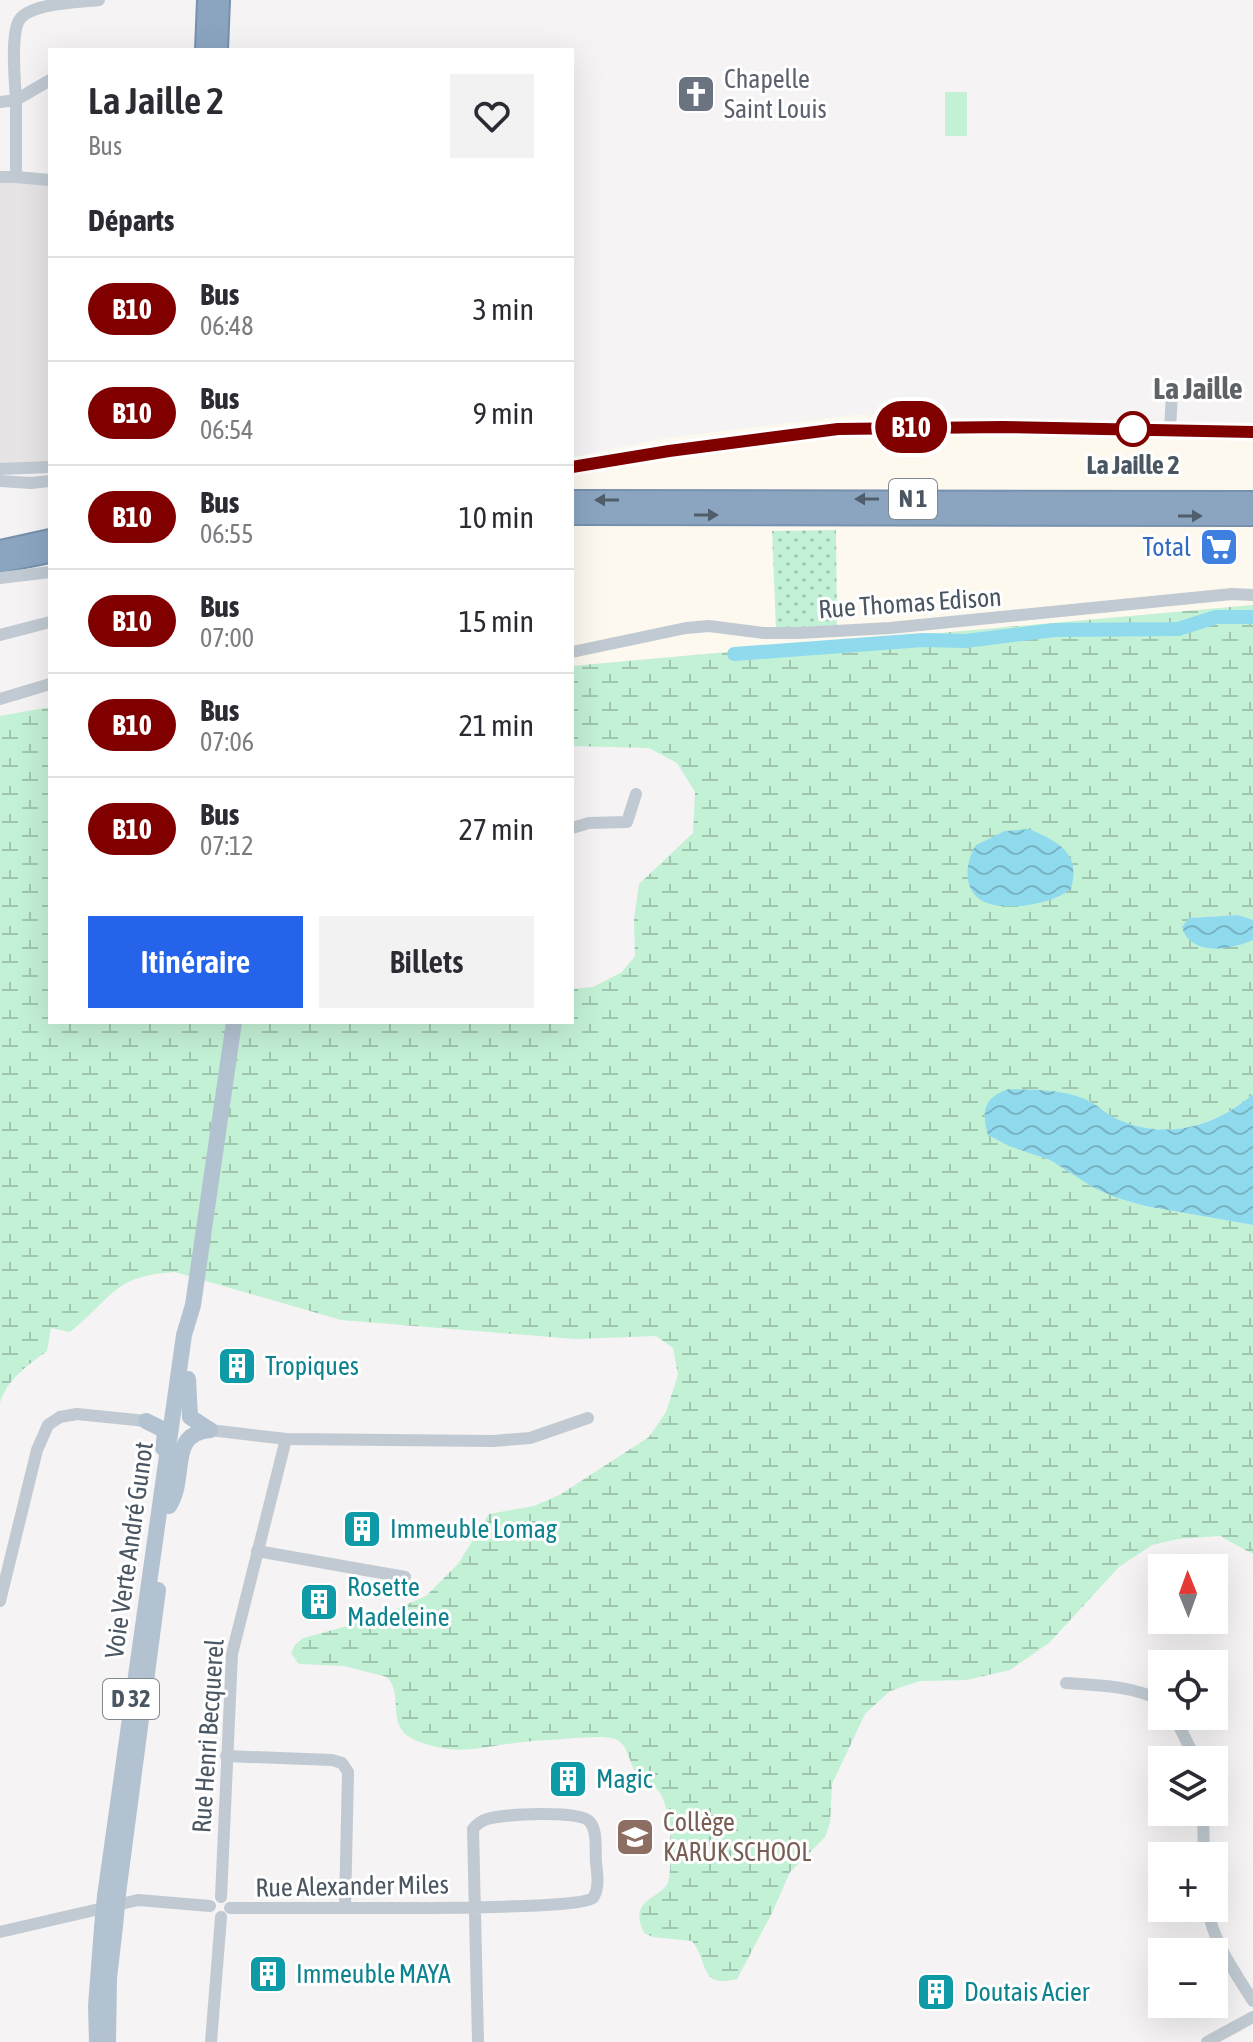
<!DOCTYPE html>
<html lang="fr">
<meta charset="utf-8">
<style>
:root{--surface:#fff;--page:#f2f2f3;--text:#2b2b33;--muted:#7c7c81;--line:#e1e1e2;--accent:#2563eb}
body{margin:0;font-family:"Asap Condensed",sans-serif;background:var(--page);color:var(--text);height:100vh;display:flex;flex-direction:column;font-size:30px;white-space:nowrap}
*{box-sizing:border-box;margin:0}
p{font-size:26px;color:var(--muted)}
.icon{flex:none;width:44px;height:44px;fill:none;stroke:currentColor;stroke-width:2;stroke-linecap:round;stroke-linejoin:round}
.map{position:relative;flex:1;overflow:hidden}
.drawer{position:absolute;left:48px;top:48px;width:526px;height:976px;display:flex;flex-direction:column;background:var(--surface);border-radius:0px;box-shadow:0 8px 32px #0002}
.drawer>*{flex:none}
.badge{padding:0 16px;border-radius:26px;font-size:28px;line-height:52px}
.needle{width:52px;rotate:359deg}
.buttons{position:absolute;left:1148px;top:1554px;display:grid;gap:16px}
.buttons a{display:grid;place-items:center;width:80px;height:80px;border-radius:0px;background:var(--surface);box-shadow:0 8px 32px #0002;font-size:40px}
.map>.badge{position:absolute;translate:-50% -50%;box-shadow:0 0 0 4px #fff}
h2{padding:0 40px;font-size:30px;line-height:72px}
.round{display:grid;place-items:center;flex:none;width:84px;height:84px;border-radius:0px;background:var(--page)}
.overview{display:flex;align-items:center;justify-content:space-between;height:136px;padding:0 40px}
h1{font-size:38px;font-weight:600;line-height:60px}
.action{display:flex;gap:16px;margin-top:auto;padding:16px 40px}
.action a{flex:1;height:92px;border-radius:0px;background:var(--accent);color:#fff;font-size:32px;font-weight:600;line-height:92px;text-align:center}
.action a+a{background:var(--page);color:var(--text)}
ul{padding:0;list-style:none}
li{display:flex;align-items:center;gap:24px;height:104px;padding:0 40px;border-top:2px solid var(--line)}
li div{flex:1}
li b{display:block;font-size:30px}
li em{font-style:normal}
li .badge{min-width:88px;font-weight:700;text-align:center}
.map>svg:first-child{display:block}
</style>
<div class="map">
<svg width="1253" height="2042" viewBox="0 0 1253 2042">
<defs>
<pattern id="grass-dots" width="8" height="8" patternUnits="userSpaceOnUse" patternTransform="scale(2)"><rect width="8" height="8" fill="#c3f1d5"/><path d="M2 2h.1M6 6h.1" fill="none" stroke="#a0c6b0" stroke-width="1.8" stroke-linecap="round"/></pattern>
<pattern id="wetland-marsh" width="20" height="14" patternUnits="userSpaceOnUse" patternTransform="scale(2)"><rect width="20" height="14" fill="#c3f1d5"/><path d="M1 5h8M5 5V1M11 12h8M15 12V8" fill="none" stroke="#a0c6b0"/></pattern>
<pattern id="water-waves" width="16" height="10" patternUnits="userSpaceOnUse" patternTransform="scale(2)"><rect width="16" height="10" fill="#90daee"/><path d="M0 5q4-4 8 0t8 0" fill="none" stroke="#78b4c4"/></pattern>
</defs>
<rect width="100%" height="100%" fill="#f5f3f3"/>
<polygon fill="#fdf9ef" points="855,415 1116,424 1253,426 1253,605 572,666 572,457 666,438"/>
<polygon fill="#e6e4e5" points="0,182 50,184 50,469 0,472"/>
<polygon fill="url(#grass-dots)" points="836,530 837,625 776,629 772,531"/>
<path fill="url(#wetland-marsh)" d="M1253,605V920L1238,915L1189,918L1205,948L1237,946L1253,940V1094C1214,1128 1163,1141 1114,1118C1105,1114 1097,1106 1088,1100L1032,1153L1050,1160L1094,1188L1117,1198L1145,1206L1253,1225V1554L1220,1536L1178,1539L1152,1545L1119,1567L1049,1643L1010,1670L966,1680L920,1681L890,1691L865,1714L832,1784L830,1823L825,1837L790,1872L772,1913L737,1979C698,1989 709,1961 692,1941L653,1937L644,1933C628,1899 657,1901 668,1883C673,1863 673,1804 656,1788C652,1784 645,1782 641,1779C629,1769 630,1744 615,1739C603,1735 584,1738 572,1738C556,1740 539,1740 523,1742C484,1746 460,1757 420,1742C382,1729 406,1697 387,1677L344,1666L299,1664L291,1653L295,1645L303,1638L373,1619L426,1596L458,1564L489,1514L534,1506L561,1494L649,1437L666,1412L678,1375L673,1348L656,1336L575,1339L341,1320L175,1272C112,1276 114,1297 70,1332L51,1328L47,1351C28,1365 7,1379 0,1403V716L50,707V1022H572V989L593,987L622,972L635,956L634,919L639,884L693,833L695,792L677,763L649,748L572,746V666Z"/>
<rect fill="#c3f1d5" x="945" y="92" width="22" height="44"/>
<g fill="url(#water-waves)">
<path d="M1029,829C1059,842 1081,853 1071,889C1051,904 1015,910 990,904C963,897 963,865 976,845L1005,831Z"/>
<path d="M1238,915L1253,920V940C1232,950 1190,957 1182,927L1189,918Z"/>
<path d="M1009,1089C1034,1090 1066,1089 1089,1101C1098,1105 1105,1114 1115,1118C1163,1141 1214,1128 1253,1094V1225L1145,1206L1117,1198L1094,1188L1050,1160L1009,1146L988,1135C981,1111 984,1097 1009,1089Z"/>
</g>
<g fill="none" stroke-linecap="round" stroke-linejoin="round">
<polyline stroke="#90daee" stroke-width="14" points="734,654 923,640 965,641 1055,630 1178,629 1216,617 1253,617"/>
<defs>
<g id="highway">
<polyline points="205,50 207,0"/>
<polyline points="218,50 220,0"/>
<polyline points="572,500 1253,501"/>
<polyline points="572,515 1253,516"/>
<polyline points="0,550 50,539"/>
<polyline points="0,563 50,553"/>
</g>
</defs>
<use href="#highway" stroke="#7690ad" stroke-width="22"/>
<g stroke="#c1cad2" stroke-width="12">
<path d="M50,80L16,100C15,82 10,32 20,19C32,3 80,2 99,0"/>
<polyline points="0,102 16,100 16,177 0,177"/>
<polyline points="16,177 50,180"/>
<polyline points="1170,430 1172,393"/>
<polyline points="572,467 674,450 838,429 1003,427 1253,432"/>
<polyline points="0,469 50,467"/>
<polyline points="0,481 31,483 50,481"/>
<polyline points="0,578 50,572"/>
<polyline points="0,635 50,622"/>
<polyline points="572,652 686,628 709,626 764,633 799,633 890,628 1232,594 1253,595"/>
<polyline points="0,699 50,684"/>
<polyline points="572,828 589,823 627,822 636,794"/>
<polyline points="210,1430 286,1439 493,1441 530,1438 588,1418"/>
<polyline points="257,1551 405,1577"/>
<polyline points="0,1601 37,1450 48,1425 60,1417 77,1414 146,1421"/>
<path d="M1066,1683C1098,1685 1133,1686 1162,1701"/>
<polyline points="1174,1716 1196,1760"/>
<polyline points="226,1756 332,1760 342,1763 348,1772 345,1908"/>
<polyline points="1203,1812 1204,1856"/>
<polyline points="221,1897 232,1654 286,1439"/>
<path d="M230,1908H363C391,1908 584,1909 593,1898C600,1888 597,1873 596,1862C595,1850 598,1830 589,1821C578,1810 503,1814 487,1819C481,1821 477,1824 473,1829C475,1900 476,1971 478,2042"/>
<path d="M1208,1908C1212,1941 1236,1974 1253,2001"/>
<polyline points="0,1932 138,1900 210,1906"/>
<polyline points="211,2042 221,1917"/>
<polyline points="1207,2042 1253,2017"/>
</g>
<g stroke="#b3c2d1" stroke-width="16">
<polyline points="188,1379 190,1417 210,1430"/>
<polyline points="146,1421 162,1429 165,1435 163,1448"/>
<path d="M169,1506C188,1477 167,1434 210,1430"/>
<polyline points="118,1894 158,1590"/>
<polyline points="105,1896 184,1335 193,1305 234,1022"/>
<polyline points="97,2042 96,2006 102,1928"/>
<polyline points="108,2042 109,1978 115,1926"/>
</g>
<use href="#highway" stroke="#8ba5c1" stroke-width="18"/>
<g stroke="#b3c2d1" stroke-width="16">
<polyline points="115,1926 118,1894"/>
<polyline points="102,1928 105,1896"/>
</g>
</g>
<defs><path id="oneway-solid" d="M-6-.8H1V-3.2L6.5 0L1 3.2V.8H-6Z" transform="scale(2)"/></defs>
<g fill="#505e6b">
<use href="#oneway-solid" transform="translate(867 499) rotate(180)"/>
<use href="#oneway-solid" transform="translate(607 500) rotate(-180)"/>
<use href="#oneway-solid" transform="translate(706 515)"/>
<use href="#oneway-solid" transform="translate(1190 516)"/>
</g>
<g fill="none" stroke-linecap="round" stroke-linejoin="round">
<defs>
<polyline id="line" points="572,467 669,451 838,429 1003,427 1253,432"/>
</defs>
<use href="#line" stroke="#fff" stroke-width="18"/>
<use href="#line" stroke="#800000" stroke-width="12"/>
</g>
<defs>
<symbol id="church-square" viewBox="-11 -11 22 22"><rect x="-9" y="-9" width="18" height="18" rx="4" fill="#6b7280" stroke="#fff"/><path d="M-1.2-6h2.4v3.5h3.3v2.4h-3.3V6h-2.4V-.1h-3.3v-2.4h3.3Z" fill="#fff"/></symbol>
<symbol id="supermarket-square" viewBox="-11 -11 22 22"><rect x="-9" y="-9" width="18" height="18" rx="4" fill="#3f7fe0" stroke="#fff"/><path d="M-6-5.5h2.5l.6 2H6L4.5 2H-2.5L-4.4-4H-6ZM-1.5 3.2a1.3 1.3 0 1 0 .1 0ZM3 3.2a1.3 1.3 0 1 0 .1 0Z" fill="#fff"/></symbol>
<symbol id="building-square" viewBox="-11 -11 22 22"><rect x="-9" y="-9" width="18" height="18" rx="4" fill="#0f9aa8" stroke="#fff"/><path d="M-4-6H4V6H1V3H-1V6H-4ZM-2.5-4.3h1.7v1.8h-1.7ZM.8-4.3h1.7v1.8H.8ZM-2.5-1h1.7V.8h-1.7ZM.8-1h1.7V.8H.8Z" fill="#fff"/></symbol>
<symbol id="school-square" viewBox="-11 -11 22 22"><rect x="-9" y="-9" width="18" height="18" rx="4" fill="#8d6e63" stroke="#fff"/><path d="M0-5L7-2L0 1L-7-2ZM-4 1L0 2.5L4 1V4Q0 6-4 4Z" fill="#fff"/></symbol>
</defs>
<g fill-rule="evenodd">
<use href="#church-square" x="674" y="72" width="44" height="44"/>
<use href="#supermarket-square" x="1197" y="525" width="44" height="44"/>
<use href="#building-square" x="215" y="1344" width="44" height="44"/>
<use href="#building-square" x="340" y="1507" width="44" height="44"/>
<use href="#building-square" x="297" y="1580" width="44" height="44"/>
<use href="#building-square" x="546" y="1757" width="44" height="44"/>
<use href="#school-square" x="613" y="1815" width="44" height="44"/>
<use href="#building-square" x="246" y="1952" width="44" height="44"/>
<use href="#building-square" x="914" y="1970" width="44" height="44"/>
</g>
<circle fill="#fff" stroke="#800000" stroke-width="4" cx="1133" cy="429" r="16"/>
<g text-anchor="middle" stroke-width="6" stroke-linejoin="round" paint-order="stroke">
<g fill="#fff" stroke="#808990" stroke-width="2">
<rect x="889" y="479" width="48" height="40" rx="6"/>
<rect x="103" y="1679" width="56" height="40" rx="6"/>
</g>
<g font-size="24" font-weight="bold" fill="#4a5661">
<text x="913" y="507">N 1</text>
<text x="131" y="1707">D 32</text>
</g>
<g font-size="26" fill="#5b616d" stroke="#fff" text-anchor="start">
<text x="724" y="88">Chapelle<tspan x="724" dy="30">Saint Louis</tspan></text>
</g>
<g font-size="26" font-weight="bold" fill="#4a5661" stroke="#fff">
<text x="1133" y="474">La Jaille 2</text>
</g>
<g font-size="26" fill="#366cbe" stroke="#fff" text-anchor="end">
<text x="1191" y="556">Total</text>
</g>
<g font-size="26" fill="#4a5661" stroke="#fff">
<text transform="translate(910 603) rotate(-4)" y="9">Rue Thomas Edison</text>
<text transform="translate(129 1550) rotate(-82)" y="9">Voie Verte André Gunot</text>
<text transform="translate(208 1736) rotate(-86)" y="9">Rue Henri Becquerel</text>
<text transform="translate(352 1886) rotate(-1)" y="9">Rue Alexander Miles</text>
</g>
<g font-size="26" fill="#0d838f" stroke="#fff" text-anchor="start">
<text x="265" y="1375">Tropiques</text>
<text x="390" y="1538">Immeuble Lomag</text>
<text x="347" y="1596">Rosette<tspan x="347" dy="30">Madeleine</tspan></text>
<text x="596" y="1788">Magic</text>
<text x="296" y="1983">Immeuble MAYA</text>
<text x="964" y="2001">Doutais Acier</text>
</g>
<g font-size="26" fill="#785e54" stroke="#fff" text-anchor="start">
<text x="663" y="1831">Collège<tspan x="663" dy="30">KARUK SCHOOL</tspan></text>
</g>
<g font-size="30" font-weight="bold" fill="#5f6368" stroke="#fff">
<text x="1198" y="399">La Jaille</text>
</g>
</g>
</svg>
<div class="buttons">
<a><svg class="needle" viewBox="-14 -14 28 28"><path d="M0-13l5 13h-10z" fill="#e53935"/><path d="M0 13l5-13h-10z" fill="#7c7c81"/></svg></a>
<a><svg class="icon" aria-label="locate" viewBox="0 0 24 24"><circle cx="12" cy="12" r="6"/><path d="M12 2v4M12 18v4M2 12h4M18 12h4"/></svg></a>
<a><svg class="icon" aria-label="layers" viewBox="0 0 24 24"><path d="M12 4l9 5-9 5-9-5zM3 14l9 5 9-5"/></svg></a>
<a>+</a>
<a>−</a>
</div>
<b class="badge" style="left:911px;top:427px;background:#800000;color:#fff">B10</b>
<section class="drawer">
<div class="overview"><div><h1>La Jaille 2</h1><p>Bus</p></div><a class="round"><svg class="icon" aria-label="heart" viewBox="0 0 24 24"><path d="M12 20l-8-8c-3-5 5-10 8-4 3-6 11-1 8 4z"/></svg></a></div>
<h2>Départs</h2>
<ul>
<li><span class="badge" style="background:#800000;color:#fff">B10</span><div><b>Bus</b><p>06:48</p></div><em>3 min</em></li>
<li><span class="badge" style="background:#800000;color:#fff">B10</span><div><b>Bus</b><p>06:54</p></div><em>9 min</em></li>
<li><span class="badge" style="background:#800000;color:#fff">B10</span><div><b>Bus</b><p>06:55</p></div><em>10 min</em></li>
<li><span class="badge" style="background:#800000;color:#fff">B10</span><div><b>Bus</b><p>07:00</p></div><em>15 min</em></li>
<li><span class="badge" style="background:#800000;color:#fff">B10</span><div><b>Bus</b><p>07:06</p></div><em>21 min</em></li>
<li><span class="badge" style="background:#800000;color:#fff">B10</span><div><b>Bus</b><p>07:12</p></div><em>27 min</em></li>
</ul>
<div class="action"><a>Itinéraire</a><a>Billets</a></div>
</section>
</div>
